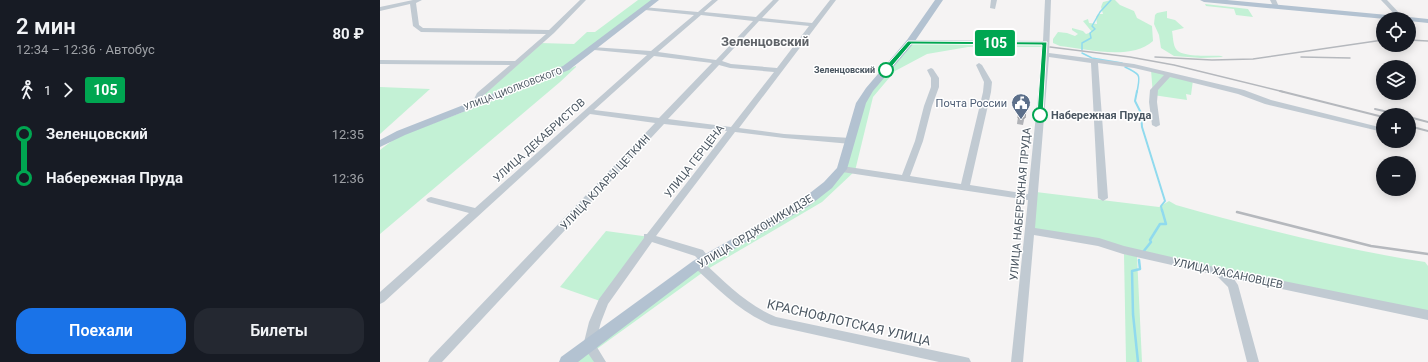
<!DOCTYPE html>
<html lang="ru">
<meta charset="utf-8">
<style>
:root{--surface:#171b24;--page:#242831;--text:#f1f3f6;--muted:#9ea1a6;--accent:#1a73e8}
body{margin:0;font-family:Roboto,sans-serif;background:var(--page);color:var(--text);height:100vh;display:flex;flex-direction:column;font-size:15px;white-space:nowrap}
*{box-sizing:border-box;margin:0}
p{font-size:13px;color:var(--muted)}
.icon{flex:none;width:22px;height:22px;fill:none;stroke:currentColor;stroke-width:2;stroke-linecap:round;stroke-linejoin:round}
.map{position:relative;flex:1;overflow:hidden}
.sheet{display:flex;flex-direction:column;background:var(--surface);width:380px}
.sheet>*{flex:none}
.badge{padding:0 8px;border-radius:3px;font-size:14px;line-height:26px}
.tools{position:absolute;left:996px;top:12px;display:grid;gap:8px}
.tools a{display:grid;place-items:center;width:40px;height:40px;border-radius:50%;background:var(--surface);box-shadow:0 2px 10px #0003;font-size:20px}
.map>.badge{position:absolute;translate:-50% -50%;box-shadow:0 0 0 2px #fff}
.legs{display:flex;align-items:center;gap:6px;height:44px;padding:0 16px;font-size:13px}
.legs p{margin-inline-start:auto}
.summary{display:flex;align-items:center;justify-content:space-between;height:68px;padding:0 16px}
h1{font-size:22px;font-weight:600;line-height:30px}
.primary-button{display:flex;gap:8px;margin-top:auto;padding:8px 16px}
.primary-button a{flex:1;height:46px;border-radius:16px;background:var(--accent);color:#fff;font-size:16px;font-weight:600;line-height:46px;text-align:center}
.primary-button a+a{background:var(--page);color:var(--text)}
ul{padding:0 16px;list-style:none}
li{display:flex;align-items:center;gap:14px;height:44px;font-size:15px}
li i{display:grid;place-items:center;width:6px;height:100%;margin:0 5px;background:currentColor}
li i::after{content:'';width:10px;height:10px;margin:-5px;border:3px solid;border-radius:50%;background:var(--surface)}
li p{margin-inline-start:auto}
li:first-child i{background:linear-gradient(#0000 50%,currentColor 0)}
li:last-child i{background:linear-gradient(currentColor 50%,#0000 0)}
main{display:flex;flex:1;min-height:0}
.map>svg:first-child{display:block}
</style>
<main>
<section class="sheet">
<div class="summary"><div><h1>2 мин</h1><p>12:34 – 12:36 · Автобус</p></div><b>80 ₽</b></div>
<div class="legs"><svg class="icon" aria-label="walk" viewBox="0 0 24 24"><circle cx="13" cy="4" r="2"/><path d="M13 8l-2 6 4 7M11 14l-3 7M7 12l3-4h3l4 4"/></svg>1<svg class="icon" aria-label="forward" viewBox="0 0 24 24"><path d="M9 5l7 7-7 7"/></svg><b class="badge" style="background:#00a651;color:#fff">105</b></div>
<ul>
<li><i style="color:#00a651"></i><b>Зеленцовский</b><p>12:35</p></li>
<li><i style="color:#00a651"></i><b>Набережная Пруда</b><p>12:36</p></li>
</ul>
<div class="primary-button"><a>Поехали</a><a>Билеты</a></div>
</section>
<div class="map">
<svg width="1048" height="362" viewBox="0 0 1048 362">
<rect width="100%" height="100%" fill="#f5f3f3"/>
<g fill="#c3f1d5">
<polygon points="258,0 275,0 195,63 101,102 100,95 160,43 194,44 207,32 215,32"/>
<path d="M731,0H735L740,5L754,11L757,18L772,26L773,41C750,61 708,49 680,46L673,43V39L678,32L687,33L695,36L698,34L692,30V28L703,31L706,34L712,32L703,21L708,19L709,23L717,24L716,17L718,14H723L721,7L723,2Z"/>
<polygon points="825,4 868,9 873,17 856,15 854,9 826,6"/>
<path d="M787,11V18L795,20L804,28L792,31C793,36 793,45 796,49C802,58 831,55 841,56L843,57L821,58L794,56L781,48L779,35L774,24L775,15L777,13Z"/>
<polygon points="530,42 665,43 665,47 588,47 547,54 515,71 493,97 475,171 442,202 326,270 214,351 220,362 186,362 318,264 425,203 462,168 481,103"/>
<polygon points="196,66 196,67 180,82 0,234 0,150 17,137 128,95"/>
<polygon points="771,70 813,80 811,95 806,94 807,100 773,95"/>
<polygon points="0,87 50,89 0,134"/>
<path d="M656,192L779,207L789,201L796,205C878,228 961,249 1045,262L1048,266V313L652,231Z"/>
<polygon points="226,231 270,237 223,302 180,287"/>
<polygon points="744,254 757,256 762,362 746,362"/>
</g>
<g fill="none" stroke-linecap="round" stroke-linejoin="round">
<g stroke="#90daee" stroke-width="1.5">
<polyline points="702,50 702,43 711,38 710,33 715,29 712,26 720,12 731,0"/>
<polyline points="702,53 712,58 742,63"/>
<path d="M745,67C762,75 760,75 757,92"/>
</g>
<polyline stroke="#90daee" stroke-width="2" points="757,91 755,101 761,113 762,127 785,201 781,206 782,211"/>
<g stroke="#90daee" stroke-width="2.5">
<polyline points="763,252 771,242 770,240 780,224 786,224 782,210"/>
<polyline points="758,362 753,314 752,271 760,269 759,260"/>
</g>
<g fill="#c1cad2" fill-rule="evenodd">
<polygon points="33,0 42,0 36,3 39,25 43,28 169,30 200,0 206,0 174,33 103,96 102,99 105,102 101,104 94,99 97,93 130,65 0,64 0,60 135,61 166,34 41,32 33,26 30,4 0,11 0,7"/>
<path d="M332,0H338L324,12L376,17L393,0H399L382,18L432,23L450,0H456L359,128L404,134L471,138L475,141L471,144L404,138L355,132L276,236L323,250L330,259L329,262H323C346,283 367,305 396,317L585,357L589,358L591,362H559L391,325C360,312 338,289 314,267L313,264L314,261H320L315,256L272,242L228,304L221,322L215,344L226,362H214L203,346L209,322L219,299L264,238V234H267L347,131L284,124L62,362H48L50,358L275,123L210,114L4,302L0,304V292L89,213L48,202L46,200L48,198L51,197L95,208L267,55L214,50L211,48L212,47L271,51L314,15L265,10L262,8L263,7L318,12ZM321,15L373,21L336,60L278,52ZM379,21L429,26L397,68L351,64L342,61ZM274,56L332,63L279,118L214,110ZM339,65L350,68L394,72L351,127L288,119Z"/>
<polygon points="611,0 617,0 615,9 610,8"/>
<polygon points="665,0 671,0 669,53 754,64 864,90 891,100 1003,128 1003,132 885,104 858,94 790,77 778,90 777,102 780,125 776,127 772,125 769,102 770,90 784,75 754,68 718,63 728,198 723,201 718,198 711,63 669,57 655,228 719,238 744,246 839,268 1048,310 1048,320 854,279 858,285 879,362 867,362 848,287 836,275 743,254 718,246 654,235 643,362 631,362 648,200 462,172 458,169 462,166 522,175 535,141 544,106 551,87 551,78 547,70 551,68 553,69 559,78 559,87 552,106 543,141 530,176 581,184 603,92 604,82 596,65 599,63 602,65 612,82 611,92 590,185 648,194 663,45 530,44 527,42 530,40 663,41"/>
<polygon points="890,0 896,0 899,7 898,8 894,8"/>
<polygon points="1001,0 1007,0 1023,17 1023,19 1019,19"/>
</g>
<g fill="#b3c2d1" fill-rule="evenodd">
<polygon points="271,0 279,0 189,70 25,135 0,147 0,140 17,131 183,66"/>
<polygon points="555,0 563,0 533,44 493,91 486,103 467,169 452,188 429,206 323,267 198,362 179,362 181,357 313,261 421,200 444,182 457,168 476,103 486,88 527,40"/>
<polygon points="820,0 847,0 1029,17 1048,19 1048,23 1029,21 1029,19 1005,19 824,2"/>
</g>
<g stroke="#b5b8bd" stroke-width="1.5">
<polyline points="1029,40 1048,41"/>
<polyline points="670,47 750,57 794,65 904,92"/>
<polyline points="775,57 832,60 873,59 1003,40"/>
<polyline points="921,57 970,58"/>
</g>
<g stroke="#b5b8bd" stroke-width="2">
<polyline points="900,91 1003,117"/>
<polyline points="995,109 1021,115"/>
<polyline points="1029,117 1048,122"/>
<polyline points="1029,126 1048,131"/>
</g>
<polyline stroke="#b5b8bd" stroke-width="2.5" points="857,212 991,246 1048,254"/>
</g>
<polygon fill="#b0b2b7" points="639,109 646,110 643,125 637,124"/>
<polygon fill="#cdcfd5" stroke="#909195" points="639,109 646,110 645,118 638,118"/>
<polygon fill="#00a651" stroke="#fff" points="528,41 667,42 663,115 660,117 657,115 662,45 531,44 508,71 504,71 504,68"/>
<defs>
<symbol id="civic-pin" viewBox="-11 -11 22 30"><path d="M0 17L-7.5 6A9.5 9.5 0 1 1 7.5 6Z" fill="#5c6f8a" stroke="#fff"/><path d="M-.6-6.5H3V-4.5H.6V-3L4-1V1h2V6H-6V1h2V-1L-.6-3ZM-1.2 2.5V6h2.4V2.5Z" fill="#fff"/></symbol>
</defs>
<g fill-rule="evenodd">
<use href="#civic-pin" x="630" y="92" width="22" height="30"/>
</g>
<g fill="#fff" stroke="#00a651" stroke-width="2">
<circle cx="506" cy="70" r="7"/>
<circle cx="660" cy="115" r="7"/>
</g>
<g text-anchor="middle" stroke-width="3" stroke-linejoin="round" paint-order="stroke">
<g font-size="9" font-weight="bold" fill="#4a5661" stroke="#fff" text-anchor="end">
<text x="495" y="73">Зеленцовский</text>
</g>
<g font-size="9" fill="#4a5661" stroke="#fff">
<text transform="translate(133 89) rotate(-21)" y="3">УЛИЦА ЦИОЛКОВСКОГО</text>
</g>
<g font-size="11" fill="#4e5e75" stroke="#fff" text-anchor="end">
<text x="627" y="107">Почта России</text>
</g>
<g font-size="11" font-weight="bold" fill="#4a5661" stroke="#fff" text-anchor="start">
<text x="671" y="119">Набережная Пруда</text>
</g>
<g font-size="11" fill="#4a5661" stroke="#fff">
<text transform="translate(159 140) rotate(-42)" y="4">УЛИЦА ДЕКАБРИСТОВ</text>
<text transform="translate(314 161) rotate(-52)" y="4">УЛИЦА ГЕРЦЕНА</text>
<text transform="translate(225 182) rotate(-47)" y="4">УЛИЦА КЛАРЫ ЦЕТКИН</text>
<text transform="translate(640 204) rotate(-85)" y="4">УЛИЦА НАБЕРЕЖНАЯ ПРУДА</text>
<text transform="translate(375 231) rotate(-31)" y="4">УЛИЦА ОРДЖОНИКИДЗЕ</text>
<text transform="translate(848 273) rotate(12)" y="4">УЛИЦА ХАСАНОВЦЕВ</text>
</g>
<g font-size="13" font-weight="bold" fill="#5f6368" stroke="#fff">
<text x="385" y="46">Зеленцовский</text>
</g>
<g font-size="13" fill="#4a5661" stroke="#fff">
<text transform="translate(469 322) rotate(13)" y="5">КРАСНОФЛОТСКАЯ УЛИЦА</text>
</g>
</g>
</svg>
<div class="tools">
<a><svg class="icon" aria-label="locate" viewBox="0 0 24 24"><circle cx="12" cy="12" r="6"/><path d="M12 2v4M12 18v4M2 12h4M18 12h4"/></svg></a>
<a><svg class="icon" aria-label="layers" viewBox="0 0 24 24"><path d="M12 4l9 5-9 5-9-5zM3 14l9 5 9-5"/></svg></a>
<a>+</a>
<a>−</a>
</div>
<b class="badge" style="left:615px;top:43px;background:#00a651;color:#fff">105</b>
</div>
</main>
